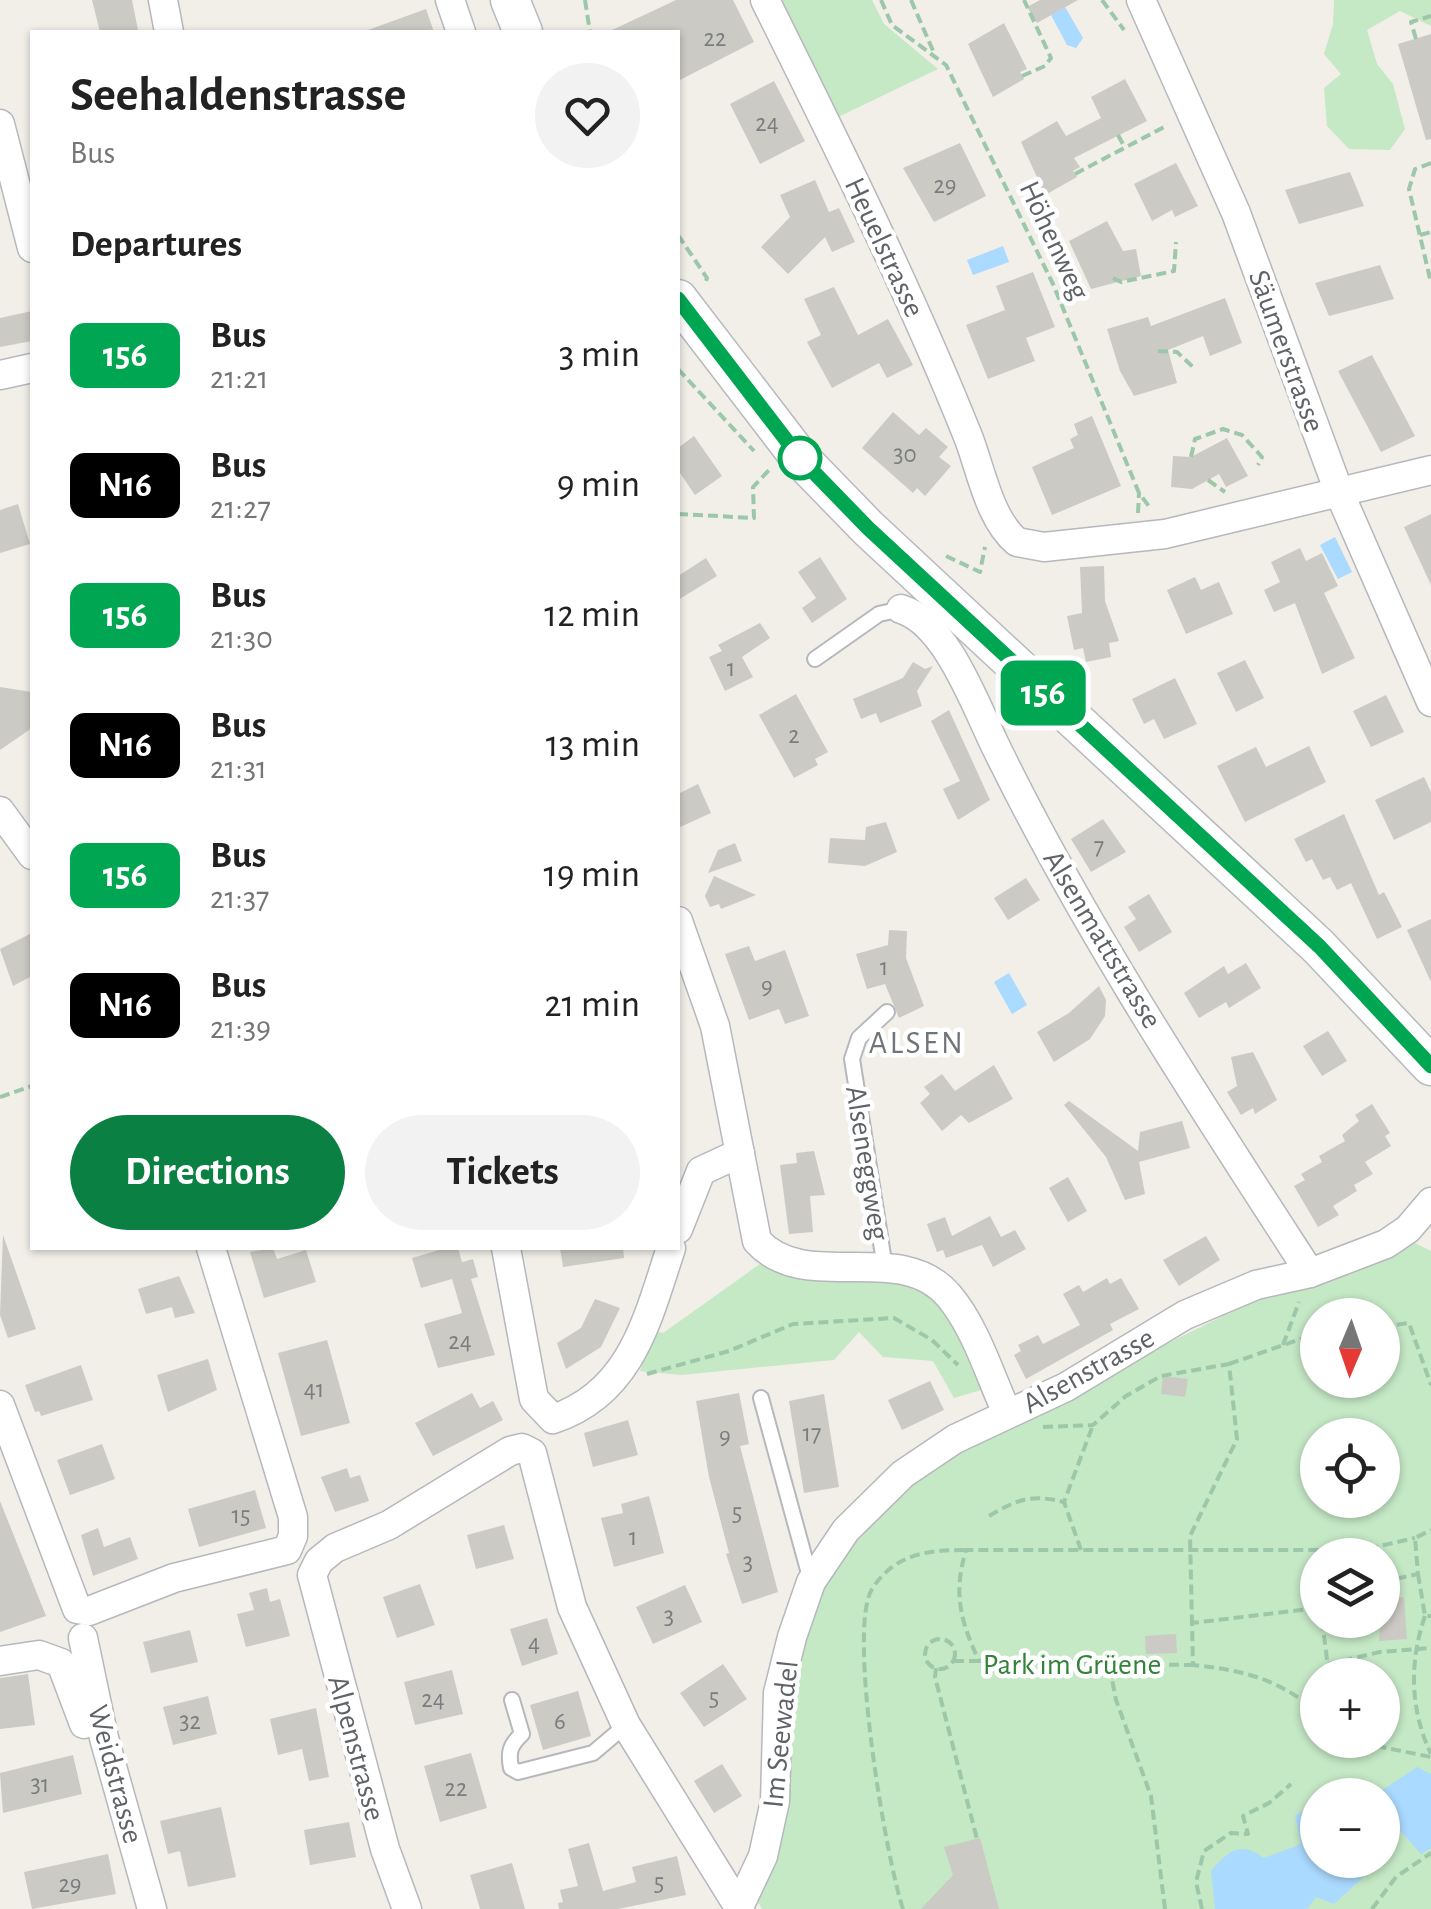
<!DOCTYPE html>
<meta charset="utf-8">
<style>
:root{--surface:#fff;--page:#f2f2f2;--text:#222;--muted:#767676;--accent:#0b8043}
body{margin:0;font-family:"Alegreya Sans",sans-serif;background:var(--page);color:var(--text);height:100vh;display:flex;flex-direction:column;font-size:38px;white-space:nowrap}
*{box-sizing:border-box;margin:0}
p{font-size:32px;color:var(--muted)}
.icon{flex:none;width:55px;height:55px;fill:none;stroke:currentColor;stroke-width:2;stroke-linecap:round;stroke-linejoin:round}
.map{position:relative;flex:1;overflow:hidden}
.sheet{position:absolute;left:30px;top:30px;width:650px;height:1220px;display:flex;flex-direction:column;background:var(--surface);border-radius:0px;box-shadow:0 2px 8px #0004}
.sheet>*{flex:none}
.badge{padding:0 20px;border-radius:15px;font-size:35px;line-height:65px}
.needle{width:65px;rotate:182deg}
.tools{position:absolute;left:1300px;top:1298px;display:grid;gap:20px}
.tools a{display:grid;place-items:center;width:100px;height:100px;border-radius:50%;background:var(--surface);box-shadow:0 2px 8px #0004;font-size:50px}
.map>.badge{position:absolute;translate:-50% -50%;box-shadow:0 0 0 5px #fff}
h2{padding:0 40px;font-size:38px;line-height:90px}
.round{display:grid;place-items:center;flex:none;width:105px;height:105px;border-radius:52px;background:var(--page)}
.head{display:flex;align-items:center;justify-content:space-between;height:170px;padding:0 40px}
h1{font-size:48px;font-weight:700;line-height:75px}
.action{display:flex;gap:20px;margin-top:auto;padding:20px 40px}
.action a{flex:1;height:115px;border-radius:60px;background:var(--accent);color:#fff;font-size:40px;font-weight:700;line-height:115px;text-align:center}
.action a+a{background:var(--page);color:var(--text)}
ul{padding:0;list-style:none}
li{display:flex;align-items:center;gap:30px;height:130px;padding:0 40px}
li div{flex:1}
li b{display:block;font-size:38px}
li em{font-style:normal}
li .badge{min-width:110px;font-weight:700;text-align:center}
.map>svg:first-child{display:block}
</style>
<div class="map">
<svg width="1431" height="1909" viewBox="0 0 1431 1909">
<rect width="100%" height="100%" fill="#f1efe8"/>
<g fill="#c5e8c5" fill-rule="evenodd">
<polygon points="776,0 872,0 884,24 938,69 836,118"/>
<polygon points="1334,0 1431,0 1431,26 1400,11 1367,30 1377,64 1393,84 1405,129 1390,150 1349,149 1327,126 1324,88 1341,74 1324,54 1333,24"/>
<path d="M1407,1239L1431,1251V1909H762L758,1902L820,1561L902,1475L1245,1305ZM1318,1315H1382V1380H1318ZM1318,1435H1382V1500H1318ZM1318,1555H1382V1620H1318ZM1318,1675H1382V1740H1318ZM1318,1795H1382V1860H1318Z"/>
<polygon points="910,1259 947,1301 988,1388 954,1398 933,1361 883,1357 859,1332 834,1360 681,1375 640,1371 652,1330 663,1333 760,1264 808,1272"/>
</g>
<g fill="#aadaff">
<polygon points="1065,7 1083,38 1076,48 1067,45 1051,15"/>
<polygon points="1003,246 1009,262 973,275 967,260"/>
<polygon points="1335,537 1352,572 1338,579 1320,545"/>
<polygon points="1009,973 1027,1005 1012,1014 994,982"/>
<polygon points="1417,1767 1431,1774 1431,1848 1421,1854 1396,1826 1383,1834 1382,1795 1375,1795"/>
<path d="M1316,1802L1318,1860H1371L1370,1871L1334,1904L1316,1897L1307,1909H1215L1211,1871C1227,1851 1241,1840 1264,1858L1301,1844L1295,1816Z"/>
</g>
<g fill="#cccac5">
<polygon points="92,0 132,0 138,30 100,32"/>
<polygon points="676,0 733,0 754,42 678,81 678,32 608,32"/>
<polygon points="1040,0 1078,0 1037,23 1027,7"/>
<polygon points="426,9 434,32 368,32 368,30"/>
<polygon points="1004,23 1027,69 1020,72 1024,79 993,97 968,44"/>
<polygon points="1431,34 1431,139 1426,140 1398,44"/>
<polygon points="1125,79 1147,121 1074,158 1080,167 1073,171 1077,177 1045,195 1021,142 1057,121 1066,136 1101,118 1091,97"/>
<polygon points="774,81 805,141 760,164 730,104"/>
<polygon points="960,143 986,196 934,222 903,168"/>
<polygon points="1176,163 1198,206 1175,217 1172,210 1152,221 1134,184"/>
<polygon points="1350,172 1364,206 1299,224 1285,190"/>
<polygon points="815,180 829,212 839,208 855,242 832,252 825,237 788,274 761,247 790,217 780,195"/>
<polygon points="1107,221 1123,251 1136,249 1141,276 1091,289 1069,241"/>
<polygon points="1380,265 1394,299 1329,316 1315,283"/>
<polygon points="1033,272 1055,327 1026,338 1035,361 988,379 966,325 1005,310 996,286"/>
<polygon points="834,287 858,335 888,319 913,365 887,378 879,363 832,388 807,342 821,335 804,299"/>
<polygon points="1225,298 1242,343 1210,356 1203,336 1168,350 1177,383 1134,396 1120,371 1107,329 1148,317 1151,326"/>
<polygon points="32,311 32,341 0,347 0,318"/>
<polygon points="1372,355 1415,436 1381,452 1338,371"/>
<polygon points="893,412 919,435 926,428 948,447 939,457 951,466 925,496 917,488 913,493 862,448"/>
<polygon points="1092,416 1121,486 1052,515 1032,467 1074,448 1070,439 1078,435 1074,424"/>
<polygon points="694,436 722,476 695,495 678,470 678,448"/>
<polygon points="1227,438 1248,476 1226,487 1219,474 1192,489 1171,487 1173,456 1191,457"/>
<polygon points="18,504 30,544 0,553 0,510"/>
<polygon points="1431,514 1431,585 1404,527"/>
<polygon points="1300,548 1306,561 1322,553 1338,586 1324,593 1355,658 1322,674 1295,603 1274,612 1264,590 1280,582 1271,562"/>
<polygon points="820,557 847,599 812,623 802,608 816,598 798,572"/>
<polygon points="706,558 717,576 678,600 678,576"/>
<polygon points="1104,566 1105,601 1119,641 1109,643 1111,657 1086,662 1083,648 1074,650 1067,616 1082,613 1080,567"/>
<polygon points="1195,577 1201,590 1219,582 1233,614 1186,634 1167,590"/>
<polygon points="760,623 770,638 742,657 753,677 725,691 709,657 722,651 718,645"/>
<polygon points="1245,660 1264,698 1236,712 1217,673"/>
<polygon points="913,662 925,669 933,666 917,691 922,706 880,723 876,713 861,719 853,699 903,678"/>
<polygon points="1175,678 1197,724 1164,739 1154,719 1144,724 1132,699"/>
<polygon points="0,687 32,692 32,728 0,750"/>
<polygon points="796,694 828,752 815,759 818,765 794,778 759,715"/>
<polygon points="1386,695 1404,732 1371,747 1353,711"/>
<polygon points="949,710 990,800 958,820 943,789 960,781 931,721"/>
<polygon points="1309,746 1326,782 1245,822 1217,766 1256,747 1266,767"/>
<polygon points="1424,777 1431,792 1431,822 1394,840 1375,800"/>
<polygon points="698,784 711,813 678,828 678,794"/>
<polygon points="1344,814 1379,895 1384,892 1402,927 1377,939 1351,883 1337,890 1330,877 1323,880 1312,859 1306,862 1294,839"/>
<polygon points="1103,819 1126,852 1091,872 1071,839"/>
<polygon points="886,822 897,852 865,866 828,863 830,838 865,840 866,827"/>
<polygon points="735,843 742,861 708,873 718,850"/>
<polygon points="714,876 756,895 721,909 719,904 710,907 705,896"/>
<polygon points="1026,878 1040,900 1008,920 994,898"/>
<polygon points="1149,894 1172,932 1139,952 1124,927 1136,919 1128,907"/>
<polygon points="1431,919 1431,982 1407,930"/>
<polygon points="889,930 907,931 906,958 924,1006 899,1018 885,984 867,989 856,954 888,945"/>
<polygon points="32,933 32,976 13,986 0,949"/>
<polygon points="749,946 755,961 785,950 809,1016 785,1024 779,1009 749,1020 725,954"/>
<polygon points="1246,963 1261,988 1229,1008 1226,1002 1199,1018 1184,993 1224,966 1228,974"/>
<polygon points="1099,986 1106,1000 1105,1016 1090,1039 1054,1062 1037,1032 1069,1013"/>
<polygon points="1328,1031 1347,1061 1322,1076 1303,1046"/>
<polygon points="1253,1052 1277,1100 1255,1114 1253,1108 1241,1115 1227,1092 1237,1086 1231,1057"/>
<polygon points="994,1065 1013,1099 969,1123 961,1115 942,1131 920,1103 930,1094 924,1087 942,1074 955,1091"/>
<polygon points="1069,1101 1138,1151 1140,1132 1182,1121 1190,1148 1139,1162 1145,1194 1125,1200 1106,1157 1064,1105"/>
<polygon points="1372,1104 1390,1133 1385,1136 1391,1146 1365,1162 1373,1174 1354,1185 1357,1191 1333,1206 1339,1215 1318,1227 1294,1186 1305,1180 1301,1174 1322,1162 1319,1156 1345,1141 1342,1135 1359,1121 1355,1115"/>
<polygon points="814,1151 825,1195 810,1196 813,1232 789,1234 780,1165 797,1163 796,1153"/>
<polygon points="1068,1177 1087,1211 1068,1222 1049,1188"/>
<polygon points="990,1216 1001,1237 1015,1230 1026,1249 993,1267 982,1245 946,1258 943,1250 937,1252 927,1224 945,1217 952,1236"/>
<polygon points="3,1235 36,1329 8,1338 0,1315"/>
<polygon points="1206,1236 1220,1260 1179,1286 1163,1260"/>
<polygon points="273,1248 277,1259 306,1250 316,1282 264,1298 250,1252"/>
<polygon points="446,1248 458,1248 462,1262 473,1259 478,1277 471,1279 495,1355 438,1368 424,1324 462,1313 452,1279 421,1288 412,1258"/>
<polygon points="560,1248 623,1248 624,1258 563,1267"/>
<polygon points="179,1276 195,1313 175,1318 172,1307 146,1314 138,1289"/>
<polygon points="1107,1278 1110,1284 1121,1278 1139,1309 1110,1324 1113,1330 1026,1379 1014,1355 1021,1351 1018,1345 1038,1335 1043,1344 1080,1325 1063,1294 1079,1285 1083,1292"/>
<polygon points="595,1299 620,1308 601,1347 566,1369 557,1343 581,1328"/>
<polygon points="327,1340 350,1423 301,1436 278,1353"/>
<polygon points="208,1359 217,1390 168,1412 157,1375"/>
<polygon points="81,1365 93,1400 41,1416 39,1411 35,1412 25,1385"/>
<polygon points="1163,1376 1188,1379 1185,1397 1161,1394"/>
<polygon points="930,1381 944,1410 902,1430 888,1400"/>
<polygon points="472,1393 480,1408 493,1401 503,1420 433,1456 415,1423"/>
<polygon points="739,1393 749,1444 740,1446 778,1592 742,1604 726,1554 729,1553 709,1477 696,1401"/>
<polygon points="824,1394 839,1487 804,1493 789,1401"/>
<polygon points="628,1420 638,1455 593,1467 584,1433"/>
<polygon points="102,1444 115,1479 70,1495 57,1460"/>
<polygon points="347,1468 350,1478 360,1475 369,1501 335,1512 321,1477"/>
<polygon points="255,1490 266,1528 199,1547 188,1509"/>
<polygon points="649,1496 664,1553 614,1567 601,1518 623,1513 621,1504"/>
<polygon points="0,1501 46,1616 0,1632"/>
<polygon points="504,1525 514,1559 476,1569 467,1535"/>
<polygon points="98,1528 104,1547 130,1537 138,1559 93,1576 81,1535"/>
<polygon points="420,1584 435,1625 397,1638 383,1597"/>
<polygon points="685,1585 702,1622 653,1644 636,1607"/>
<polygon points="267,1588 270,1602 280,1599 290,1636 246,1647 237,1614 254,1610 249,1593"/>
<polygon points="1404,1597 1407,1639 1379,1641 1382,1599"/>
<polygon points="547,1618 558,1654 522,1666 510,1629"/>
<polygon points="190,1630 198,1662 151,1673 143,1642"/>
<polygon points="1176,1634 1177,1653 1146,1654 1145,1636"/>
<polygon points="723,1664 747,1699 704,1727 680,1693"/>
<polygon points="452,1670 463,1714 415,1725 404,1682"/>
<polygon points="28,1674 35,1725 0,1729 0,1678"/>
<polygon points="578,1691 591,1736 543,1750 530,1705"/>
<polygon points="208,1696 217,1734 173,1745 163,1707"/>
<polygon points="316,1708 329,1777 309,1781 302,1749 278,1755 270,1719"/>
<polygon points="471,1753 487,1808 440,1822 424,1766"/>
<polygon points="73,1755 82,1794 3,1813 0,1773"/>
<polygon points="722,1764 742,1796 714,1813 694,1781"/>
<polygon points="221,1807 236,1877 188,1887 180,1851 168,1854 160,1821"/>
<polygon points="349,1822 356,1857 310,1865 304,1830"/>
<polygon points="980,1838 999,1909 921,1909 953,1875 944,1847"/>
<polygon points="589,1843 603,1891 636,1882 632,1867 677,1856 686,1895 618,1909 559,1909 558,1903 563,1902 560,1890 578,1886 568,1849"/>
<polygon points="108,1854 116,1894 32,1909 24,1872"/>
<polygon points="512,1863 525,1909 480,1909 470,1875"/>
</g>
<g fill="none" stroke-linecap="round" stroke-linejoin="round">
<defs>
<g id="service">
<polyline points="815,659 879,614 901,609"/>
<polyline points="885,1268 852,1059 859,1038 887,1012"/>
<polyline points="761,1398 811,1581"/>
<path d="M512,1700L522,1734C510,1745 508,1752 511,1768L518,1772L593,1753L626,1725"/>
</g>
<g id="minor">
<polyline points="163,0 169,32"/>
<polyline points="450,0 461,32"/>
<path d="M765,0C837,145 909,289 969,439C981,471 990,520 1017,542L1044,547L1165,534L1431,470"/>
<polyline points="1141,0 1236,213 1339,492 1431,702"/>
<polyline points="0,124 32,248"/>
<polyline points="0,375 32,368"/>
<path d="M901,609C946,623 975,704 994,743C1081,923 1201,1105 1310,1273"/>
<polyline points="0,811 32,855"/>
<path d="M678,921L715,1026L757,1241C806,1295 900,1238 949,1296C976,1328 990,1376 1007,1413"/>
<polyline points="678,1229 701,1171 740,1153"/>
<path d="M506,1248L534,1399L553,1419C632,1393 648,1317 671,1248"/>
<polyline points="0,1405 77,1609 89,1611 174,1578 287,1550 293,1536 293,1517 211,1248"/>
<polyline points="83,1638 104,1738 152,1909"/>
<polyline points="0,1661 39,1655 61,1663 84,1724"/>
<polyline points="739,1907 763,1856 775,1801 778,1693 792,1637 811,1582 846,1530 903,1474 955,1439 1066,1387 1185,1315 1256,1285 1310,1273 1386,1244 1408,1229 1431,1202"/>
<polyline points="407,1909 385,1849 312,1575 319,1561 335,1548 389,1525 510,1451 522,1448 532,1453 572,1607 626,1725 740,1909"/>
</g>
<g id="secondary">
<polyline points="510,0 523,32"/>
<polyline points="678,299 800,458 868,528 1319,947 1431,1066"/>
</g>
</defs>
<use href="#service" stroke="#b5b8bc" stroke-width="18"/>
<use href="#minor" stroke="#b5b8bc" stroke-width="31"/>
<use href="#secondary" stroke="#b6babf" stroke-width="41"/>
<g stroke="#9cc7a9" stroke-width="4" stroke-dasharray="10 5" stroke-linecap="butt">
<polyline points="585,0 590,32"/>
<polyline points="881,0 892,25 946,65 1053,284 1139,493 1151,509"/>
<polyline points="911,0 934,53"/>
<polyline points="1102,0 1124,30"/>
<polyline points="1416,39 1411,22 1431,16"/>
<polyline points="1022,76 1045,66 1051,58 1024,0"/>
<polyline points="1118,135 1125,148"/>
<polyline points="1431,163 1415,169 1409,189 1431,283"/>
<polyline points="1075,174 1168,125"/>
<polyline points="678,235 707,278 705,284"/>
<polyline points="1420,235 1431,232"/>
<polyline points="1113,278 1121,282 1174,271 1176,242"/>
<polyline points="1158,351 1177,352 1193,367"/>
<polyline points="678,369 754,451"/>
<polyline points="1191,457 1195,439 1223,429 1242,435 1262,457 1258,465"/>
<polyline points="1208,480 1225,492"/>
<polyline points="1138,513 1139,493"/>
<polyline points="678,514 754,518 753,487 770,469"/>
<polyline points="946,556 980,572 985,547"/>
<polyline points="0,1097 32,1086"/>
<polyline points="1376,1311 1377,1315"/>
<polyline points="1382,1327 1409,1323 1431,1385"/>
<polyline points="1283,1345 1299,1302"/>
<polyline points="1229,1364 1318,1333"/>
<polyline points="647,1374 729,1351 793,1324 894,1318 932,1340 958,1365"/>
<polyline points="1043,1427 1093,1425 1126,1396 1161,1376 1229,1364 1237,1439 1190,1536 1192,1623"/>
<path d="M989,1516C1018,1499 1031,1494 1064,1502"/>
<polyline points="1081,1550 1064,1502 1093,1425"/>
<polyline points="1418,1574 1425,1616 1431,1616"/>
<polyline points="1382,1582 1418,1574 1415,1538 1431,1530"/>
<path d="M1318,1608L1192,1623L1193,1665C1242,1670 1280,1679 1318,1713"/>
<path d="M1425,1616C1409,1662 1410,1710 1431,1754"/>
<polyline points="1322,1620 1329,1675"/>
<circle cx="940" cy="1654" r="15"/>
<polyline points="954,1661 979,1661"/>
<polyline points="1109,1664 1193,1665"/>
<polyline points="1328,1664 1380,1652 1431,1648"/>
<polyline points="936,1668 935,1677 977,1839"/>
<polyline points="1347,1740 1431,1757"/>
<path d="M903,1909C886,1859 847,1630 872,1589C895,1553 929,1550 966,1550"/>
<path d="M1165,1909L1151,1796L1116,1700L1109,1664L979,1661C960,1620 953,1593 966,1550H1362L1415,1538"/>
<polyline points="1202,1909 1196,1882 1204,1851 1231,1833 1248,1834 1243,1816 1269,1803 1291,1784"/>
<polyline points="1372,1909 1396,1877 1431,1853"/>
</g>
<use href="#service" stroke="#fff" stroke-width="14"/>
<use href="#minor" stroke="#fff" stroke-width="28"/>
<use href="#secondary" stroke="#fff" stroke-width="38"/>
</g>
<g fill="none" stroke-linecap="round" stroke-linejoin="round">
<defs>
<polyline id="line" points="678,299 800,458 868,528 1320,947 1431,1066"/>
</defs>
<use href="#line" stroke="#fff" stroke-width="22"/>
<use href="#line" stroke="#00a651" stroke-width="15"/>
</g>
<circle fill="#fff" stroke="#00a651" stroke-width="5" cx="800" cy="458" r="20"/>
<g text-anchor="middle" stroke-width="9" stroke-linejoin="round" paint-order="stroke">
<g font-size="25" fill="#7a7d7f">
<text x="715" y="46">22</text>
<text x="767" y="131">24</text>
<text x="945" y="193">29</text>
<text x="905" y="462">30</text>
<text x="731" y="676">1</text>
<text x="794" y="743">2</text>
<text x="1099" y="854">7</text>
<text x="884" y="975">1</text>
<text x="767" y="994">9</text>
<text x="460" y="1349">24</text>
<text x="314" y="1397">41</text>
<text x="812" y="1441">17</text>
<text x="725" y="1444">9</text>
<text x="737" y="1520">5</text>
<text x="241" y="1523">15</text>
<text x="633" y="1545">1</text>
<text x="748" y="1570">3</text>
<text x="669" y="1624">3</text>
<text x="534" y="1651">4</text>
<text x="714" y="1705">5</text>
<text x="433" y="1707">24</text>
<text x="190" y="1729">32</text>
<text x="560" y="1729">6</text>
<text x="40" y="1792">31</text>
<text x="456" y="1796">22</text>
<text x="659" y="1890">5</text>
<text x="70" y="1892">29</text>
</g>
<g font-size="30" fill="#5f6368" stroke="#fff">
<text transform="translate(1055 240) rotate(65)" y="10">Höhenweg</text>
<text transform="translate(885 247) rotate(65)" y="10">Heuelstrasse</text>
<text transform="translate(1287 351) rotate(70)" y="10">Säumerstrasse</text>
<text transform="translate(1103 939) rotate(59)" y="10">Alsenmattstrasse</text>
<text transform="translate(868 1163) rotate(81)" y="10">Alseneggweg</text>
<text transform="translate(1088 1370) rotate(-29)" y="10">Alsenstrasse</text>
<text transform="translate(780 1734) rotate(-84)" y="10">Im Seewadel</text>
<text transform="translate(357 1748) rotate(75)" y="10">Alpenstrasse</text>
<text transform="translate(116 1774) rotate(75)" y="10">Weidstrasse</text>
</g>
<g font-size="30" fill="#348238" stroke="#fff">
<text x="1072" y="1674">Park im Grüene</text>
</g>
<g font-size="32" letter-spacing="2.5" fill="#70757a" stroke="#fff">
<text x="917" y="1053">ALSEN</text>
</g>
</g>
</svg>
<div class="tools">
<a><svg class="needle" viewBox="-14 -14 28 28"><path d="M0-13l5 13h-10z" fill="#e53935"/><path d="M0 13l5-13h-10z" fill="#767676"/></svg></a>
<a><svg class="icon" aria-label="locate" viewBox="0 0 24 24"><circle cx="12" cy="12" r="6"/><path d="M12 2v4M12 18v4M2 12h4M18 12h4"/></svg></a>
<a><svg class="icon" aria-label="layers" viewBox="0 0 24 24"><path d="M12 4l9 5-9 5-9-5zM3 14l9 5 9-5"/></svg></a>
<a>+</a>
<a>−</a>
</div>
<b class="badge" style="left:1043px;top:693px;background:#00a651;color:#fff">156</b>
<section class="sheet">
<div class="head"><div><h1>Seehaldenstrasse</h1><p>Bus</p></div><a class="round"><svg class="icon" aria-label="heart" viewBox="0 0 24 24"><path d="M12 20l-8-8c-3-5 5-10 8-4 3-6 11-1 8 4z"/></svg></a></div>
<h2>Departures</h2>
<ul>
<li><span class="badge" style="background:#00a651;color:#fff">156</span><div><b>Bus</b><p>21:21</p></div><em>3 min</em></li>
<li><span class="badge" style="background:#000;color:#fff">N16</span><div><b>Bus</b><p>21:27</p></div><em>9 min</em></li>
<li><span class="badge" style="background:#00a651;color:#fff">156</span><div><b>Bus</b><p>21:30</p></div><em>12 min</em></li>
<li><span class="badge" style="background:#000;color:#fff">N16</span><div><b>Bus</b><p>21:31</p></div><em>13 min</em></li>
<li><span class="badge" style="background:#00a651;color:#fff">156</span><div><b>Bus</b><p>21:37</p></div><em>19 min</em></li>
<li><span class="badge" style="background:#000;color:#fff">N16</span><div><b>Bus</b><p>21:39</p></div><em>21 min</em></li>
</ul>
<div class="action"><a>Directions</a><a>Tickets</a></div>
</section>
</div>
